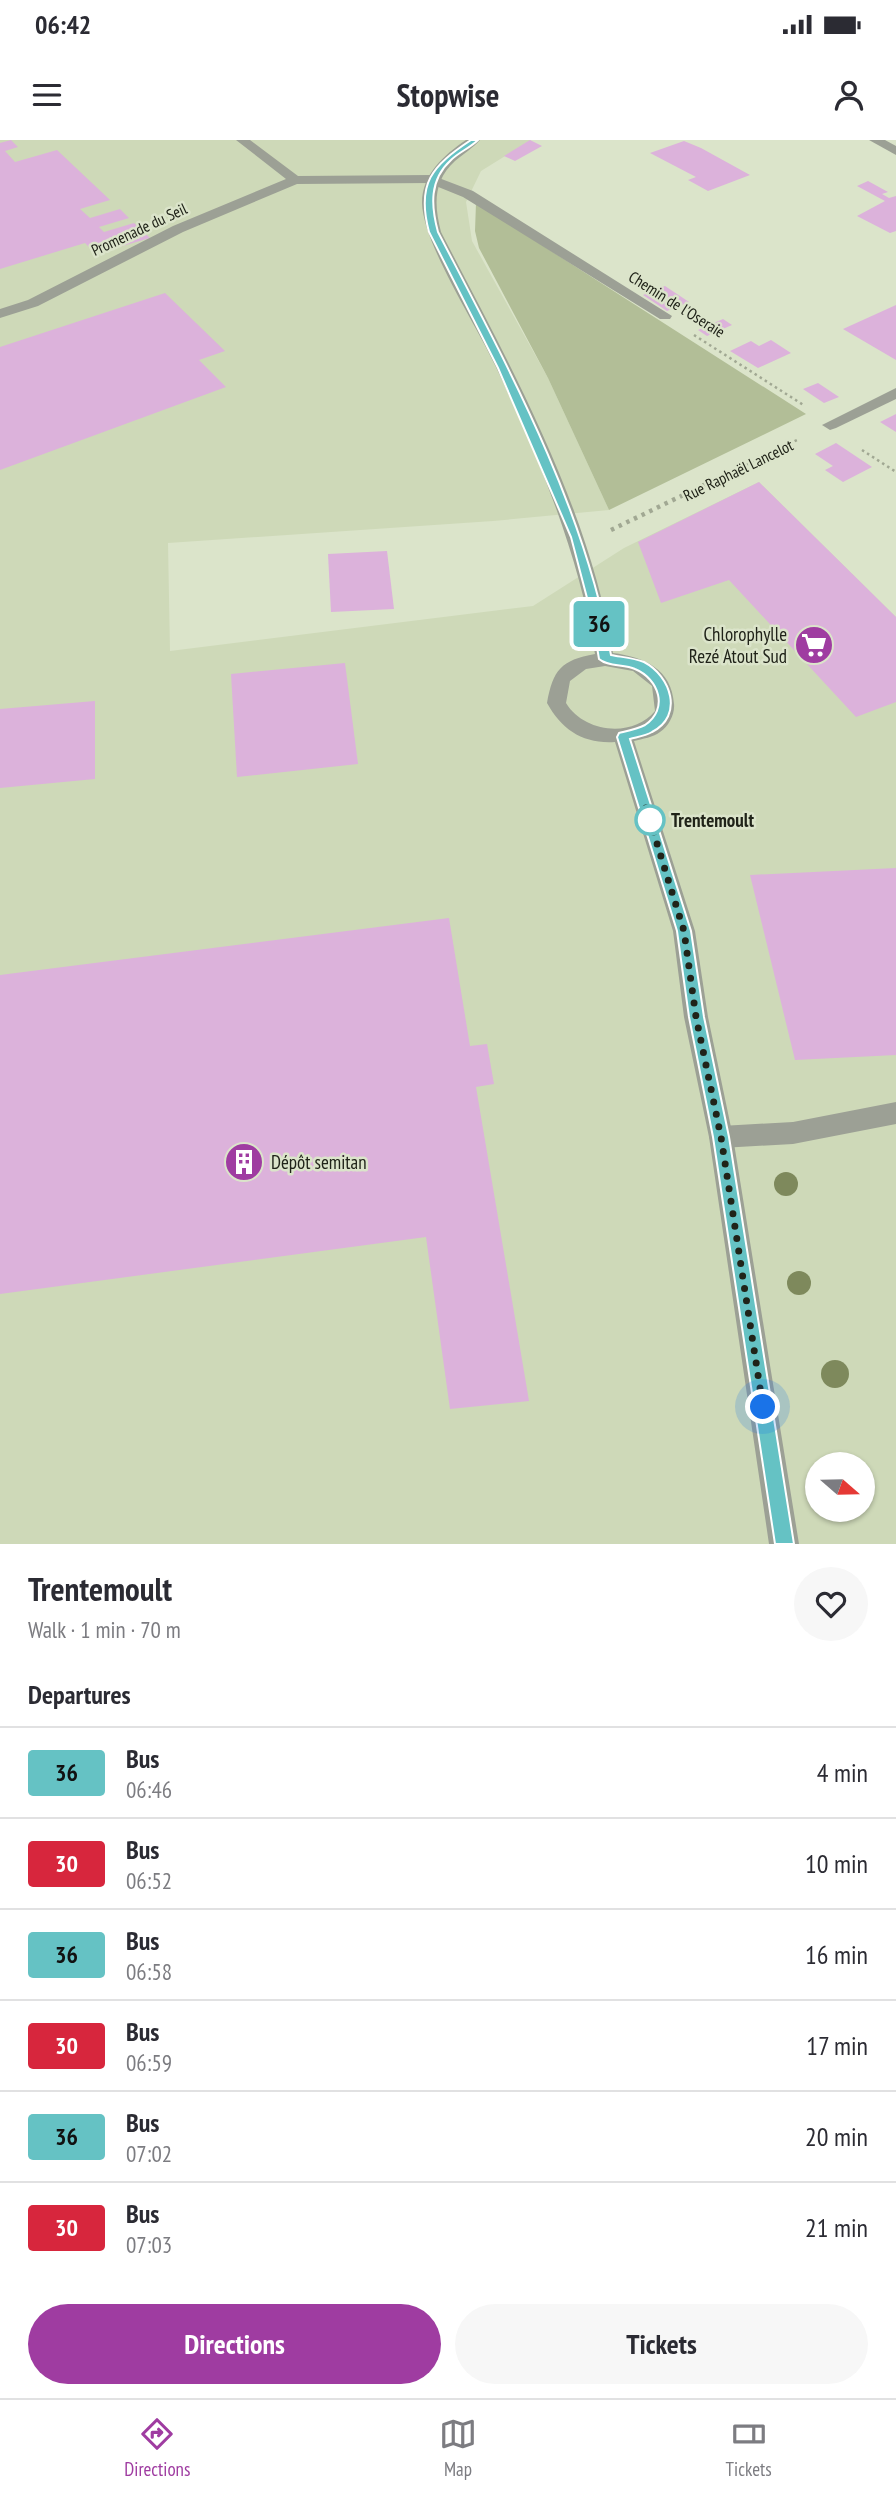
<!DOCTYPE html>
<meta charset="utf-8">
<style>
:root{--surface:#fff;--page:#f7f7f7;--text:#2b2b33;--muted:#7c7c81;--line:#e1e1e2;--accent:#9f3ca1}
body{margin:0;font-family:"PT Sans Narrow",sans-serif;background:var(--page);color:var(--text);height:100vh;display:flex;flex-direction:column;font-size:26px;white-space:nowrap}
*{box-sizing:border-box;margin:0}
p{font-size:23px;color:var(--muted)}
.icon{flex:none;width:38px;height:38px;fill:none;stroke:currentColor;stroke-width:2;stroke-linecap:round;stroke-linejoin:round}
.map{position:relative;height:1404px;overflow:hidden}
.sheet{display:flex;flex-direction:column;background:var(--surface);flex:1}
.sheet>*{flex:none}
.badge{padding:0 14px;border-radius:5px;font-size:24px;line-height:46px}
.needle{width:46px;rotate:110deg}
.buttons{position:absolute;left:805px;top:1312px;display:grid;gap:14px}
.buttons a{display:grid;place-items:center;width:70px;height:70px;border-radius:50%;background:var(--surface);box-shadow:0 2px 5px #0004;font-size:35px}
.you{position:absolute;width:35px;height:35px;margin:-18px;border:5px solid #fff;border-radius:50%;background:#1a73e8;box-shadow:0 0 0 10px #1a73e833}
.map>.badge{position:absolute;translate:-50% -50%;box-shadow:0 0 0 4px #fff}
h2{padding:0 28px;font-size:26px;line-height:63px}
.round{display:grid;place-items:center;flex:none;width:74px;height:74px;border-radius:37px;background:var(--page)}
.head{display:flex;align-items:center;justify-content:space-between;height:119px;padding:0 28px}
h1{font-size:33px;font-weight:800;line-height:52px}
.action{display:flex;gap:14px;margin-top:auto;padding:14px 28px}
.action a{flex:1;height:80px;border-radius:42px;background:var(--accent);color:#fff;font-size:28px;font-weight:800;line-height:80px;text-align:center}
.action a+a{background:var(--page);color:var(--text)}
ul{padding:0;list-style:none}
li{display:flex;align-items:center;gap:21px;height:91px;padding:0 28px;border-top:2px solid var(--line)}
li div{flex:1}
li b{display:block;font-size:26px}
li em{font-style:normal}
li .badge{min-width:77px;font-weight:700;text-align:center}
.status{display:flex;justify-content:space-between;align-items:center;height:49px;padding:0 35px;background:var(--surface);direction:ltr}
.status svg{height:19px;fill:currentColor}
header{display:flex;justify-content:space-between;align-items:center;height:91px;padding:0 28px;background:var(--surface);font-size:32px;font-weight:800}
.dock{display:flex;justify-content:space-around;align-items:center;height:98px;border-top:2px solid var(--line);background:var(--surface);font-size:19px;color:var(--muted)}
.dock a{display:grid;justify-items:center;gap:4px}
.dock .selected{color:var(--accent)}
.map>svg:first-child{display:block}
</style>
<div class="status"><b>06:42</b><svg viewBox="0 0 49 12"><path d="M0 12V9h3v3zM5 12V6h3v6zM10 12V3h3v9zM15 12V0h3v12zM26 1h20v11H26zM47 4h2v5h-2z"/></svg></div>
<header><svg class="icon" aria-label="menu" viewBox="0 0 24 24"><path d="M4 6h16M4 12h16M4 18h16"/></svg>Stopwise<svg class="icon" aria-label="person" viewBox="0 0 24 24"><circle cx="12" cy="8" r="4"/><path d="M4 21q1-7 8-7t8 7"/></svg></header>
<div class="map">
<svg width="896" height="1404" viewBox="0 0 896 1404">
<rect width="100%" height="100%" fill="#dbe4ca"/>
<path fill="#ced9b8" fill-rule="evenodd" d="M0,0H531L481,31L466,62L472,101L548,238L609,370L493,381L168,403L170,511L533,466L624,408L759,342L896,477V1404H0ZM817,1325H863V1370H817Z"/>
<polygon fill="#b2be97" points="476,63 806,274 609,370 548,238 479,108 475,91"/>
<g fill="#dcb2db">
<polygon points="11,0 18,7 5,11 15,22 57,10 110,60 80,69 90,78 120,69 129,78 99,87 104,92 134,83 150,98 119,107 111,100 89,107 85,103 0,129 0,3"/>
<polygon points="530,0 542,6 515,21 504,16"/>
<polygon points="684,1 701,8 750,35 708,51 688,40 696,37 650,13"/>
<polygon points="868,41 888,52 882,54 889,58 896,56 896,91 890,93 857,76 885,61 857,46"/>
<polygon points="665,146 689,162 667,171 643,155"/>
<polygon points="165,153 225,211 199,220 226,247 0,330 0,207"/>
<polygon points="896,165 896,220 843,189"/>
<polygon points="723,179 732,185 707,196 698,190"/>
<polygon points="771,200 791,213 758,228 730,211 751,201 759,206"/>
<polygon points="818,243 839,257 824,263 803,249"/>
<polygon points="896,274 896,292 880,282"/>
<polygon points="836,303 872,327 843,342 825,330 833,326 815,314"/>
<polygon points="759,342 896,477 896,562 856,577 729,440 661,463 638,402"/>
<polygon points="387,411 394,469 331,472 328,414"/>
<polygon points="345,523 358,624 237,637 231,534"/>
<polygon points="95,561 95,639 0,648 0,569"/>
<polygon points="896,728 896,915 795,920 750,735"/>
<polygon points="449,778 470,906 487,904 494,944 476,947 529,1261 450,1269 426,1097 0,1154 0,835"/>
</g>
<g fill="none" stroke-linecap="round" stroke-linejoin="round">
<g stroke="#a1a893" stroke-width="2.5" stroke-dasharray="2.5 3.5" stroke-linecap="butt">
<polyline points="694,195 805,266"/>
<polyline points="862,310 896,332"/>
<polyline points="703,346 799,299"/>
</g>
<polyline stroke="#a1a893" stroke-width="4.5" stroke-dasharray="3.5 5" stroke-linecap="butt" points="611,390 706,344"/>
<g fill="#9ca095" fill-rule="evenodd">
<polygon points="236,0 250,0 298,36 431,35 438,39 431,43 297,44 183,92 38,166 0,178 0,169 28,160 173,86 286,39"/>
<polygon points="896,962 896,984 793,1004 721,1008 712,1005 709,997 712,989 721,986 793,982"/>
</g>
<polygon fill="#9ca095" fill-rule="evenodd" points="431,35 473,51 672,176 670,179 660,179 463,57 426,42 424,39"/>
<g fill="#9ca095" fill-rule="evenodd">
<polygon points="869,0 885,0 896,6 896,15"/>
<polygon points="896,248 896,259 836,288 830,290 822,285"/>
</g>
<path fill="#9ca095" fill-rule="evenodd" d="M466,0H480C473,8 463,14 455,21C433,41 434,65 441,92C510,225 588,364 613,513C644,517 672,529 674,564C675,574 669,586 660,592C654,597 642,599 634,601L695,791L708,877L733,997L799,1404H769L709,997L684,877L673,791L615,602C583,604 562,590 547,563C553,530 561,520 595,514C579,414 539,318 496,227C477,186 423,104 422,63C422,34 444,15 466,0ZM605,526L633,531L652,546L655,571C633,598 584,593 566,563L570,541L586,529Z"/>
</g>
<g fill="#7e895c">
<circle cx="786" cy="1044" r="12"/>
<circle cx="799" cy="1143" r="12"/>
<circle cx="835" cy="1234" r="14"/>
</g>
<path fill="#65c2c4" stroke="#fff" stroke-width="2" d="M471,0H478C470,8 459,12 451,20C429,40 431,66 438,92C508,227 584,365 611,515C621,517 634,518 644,522C671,536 684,576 652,592C645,596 637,597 630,599L691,791L704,877L729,997L794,1404H775L713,997L689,877L677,791L617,597L619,593C627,591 637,589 645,585C669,569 659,539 635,529C624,524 608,527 599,519L592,477L571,397L498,228L429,92C416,43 432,26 471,0Z"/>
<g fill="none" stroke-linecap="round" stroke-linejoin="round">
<polyline stroke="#202319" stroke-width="7" stroke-dasharray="0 12.6" points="650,680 646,668 684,791 696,877 721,997 763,1267"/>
</g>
<defs>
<symbol id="supermarket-disc" viewBox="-11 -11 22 22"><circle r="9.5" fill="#9f3ca1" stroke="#dbe4ca"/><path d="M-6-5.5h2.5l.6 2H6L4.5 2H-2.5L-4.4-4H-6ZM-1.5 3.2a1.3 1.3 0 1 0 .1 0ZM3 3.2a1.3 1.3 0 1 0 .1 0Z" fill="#fff"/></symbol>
<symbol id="building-disc" viewBox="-11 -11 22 22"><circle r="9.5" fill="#9f3ca1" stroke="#dbe4ca"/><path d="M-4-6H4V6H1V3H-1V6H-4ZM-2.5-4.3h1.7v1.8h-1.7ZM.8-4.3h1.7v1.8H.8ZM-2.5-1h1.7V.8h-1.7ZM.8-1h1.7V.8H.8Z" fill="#fff"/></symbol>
</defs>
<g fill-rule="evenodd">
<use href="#supermarket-disc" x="792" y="483" width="44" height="44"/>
<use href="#building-disc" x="222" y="1000" width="44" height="44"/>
</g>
<circle fill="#fff" stroke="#65c2c4" stroke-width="3.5" cx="650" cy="680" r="14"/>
<g text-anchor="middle" stroke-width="5" stroke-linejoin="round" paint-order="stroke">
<g font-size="16" fill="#202319" stroke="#dbe4ca">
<text transform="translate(139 89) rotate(-25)" y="6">Promenade du Seil</text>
<text transform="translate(677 164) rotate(32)" y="6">Chemin de l'Oseraie</text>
<text transform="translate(738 330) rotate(-26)" y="6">Rue Raphaël Lancelot</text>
</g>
<g font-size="19" fill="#202319" stroke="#dbe4ca" text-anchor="end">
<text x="787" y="501">Chlorophylle<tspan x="787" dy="22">Rezé Atout Sud</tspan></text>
<text x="271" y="1029" text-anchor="start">Dépôt semitan</text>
</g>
<g font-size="19" font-weight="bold" fill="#202319" stroke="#dbe4ca" text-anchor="start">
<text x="671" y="687">Trentemoult</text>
</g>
</g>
</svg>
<div class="buttons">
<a><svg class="needle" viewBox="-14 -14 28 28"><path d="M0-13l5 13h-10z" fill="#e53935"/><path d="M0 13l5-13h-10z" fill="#7c7c81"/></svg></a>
</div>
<div class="you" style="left:763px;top:1267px"></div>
<b class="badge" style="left:599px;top:484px;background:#65c2c4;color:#111">36</b>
</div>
<section class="sheet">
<div class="head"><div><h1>Trentemoult</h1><p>Walk · 1 min · 70 m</p></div><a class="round"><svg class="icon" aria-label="heart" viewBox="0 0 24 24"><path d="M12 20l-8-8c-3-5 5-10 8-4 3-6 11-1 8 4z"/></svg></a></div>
<h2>Departures</h2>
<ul>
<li><span class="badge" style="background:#65c2c4;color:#111">36</span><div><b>Bus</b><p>06:46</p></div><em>4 min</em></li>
<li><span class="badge" style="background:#d7263d;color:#fff">30</span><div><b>Bus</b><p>06:52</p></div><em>10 min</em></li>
<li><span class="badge" style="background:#65c2c4;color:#111">36</span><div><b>Bus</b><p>06:58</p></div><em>16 min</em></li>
<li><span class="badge" style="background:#d7263d;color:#fff">30</span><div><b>Bus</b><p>06:59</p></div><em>17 min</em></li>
<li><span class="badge" style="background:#65c2c4;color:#111">36</span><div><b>Bus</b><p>07:02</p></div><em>20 min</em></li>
<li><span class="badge" style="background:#d7263d;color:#fff">30</span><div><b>Bus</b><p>07:03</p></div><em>21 min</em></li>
</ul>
<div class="action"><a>Directions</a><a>Tickets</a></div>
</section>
<nav class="dock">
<a class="selected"><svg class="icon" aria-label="directions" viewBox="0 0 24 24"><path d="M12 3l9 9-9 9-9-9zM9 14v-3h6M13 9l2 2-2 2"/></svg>Directions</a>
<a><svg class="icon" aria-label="map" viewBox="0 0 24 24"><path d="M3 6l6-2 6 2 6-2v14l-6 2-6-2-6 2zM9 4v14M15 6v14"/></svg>Map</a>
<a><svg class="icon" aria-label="tickets" viewBox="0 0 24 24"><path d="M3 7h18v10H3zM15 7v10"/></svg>Tickets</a>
</nav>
